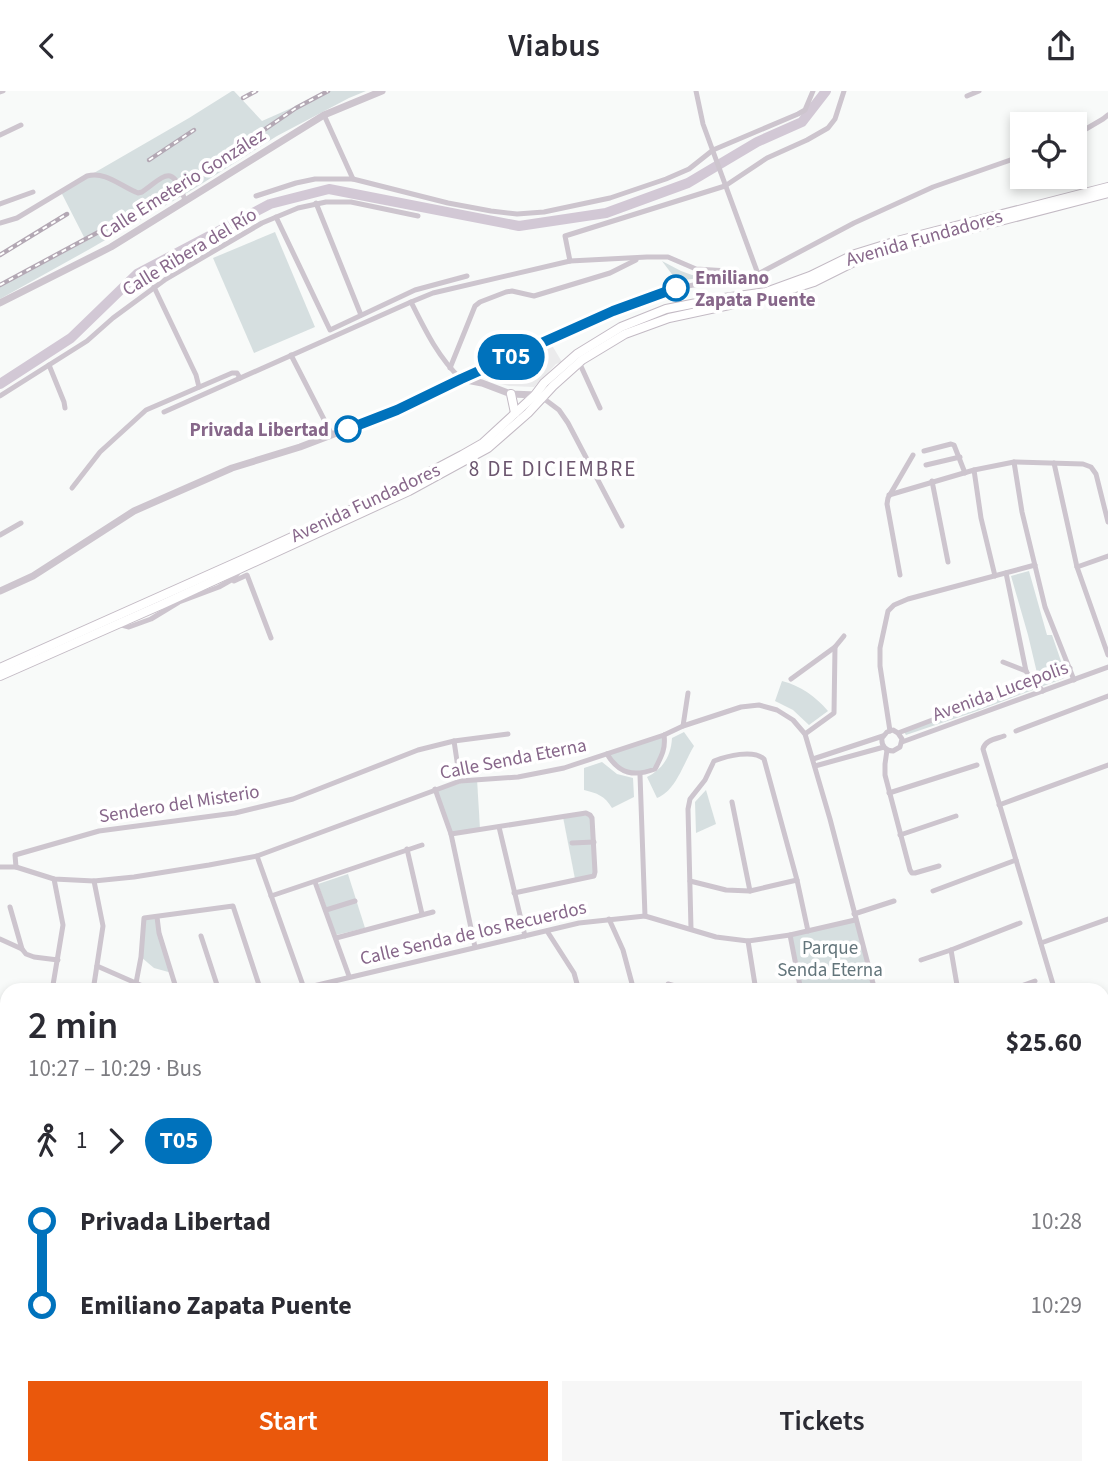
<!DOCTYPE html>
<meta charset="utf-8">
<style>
:root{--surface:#fff;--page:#f7f7f7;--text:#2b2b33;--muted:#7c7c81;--accent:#ea580c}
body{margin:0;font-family:"Source Sans 3",sans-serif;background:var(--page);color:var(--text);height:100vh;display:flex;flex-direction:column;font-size:26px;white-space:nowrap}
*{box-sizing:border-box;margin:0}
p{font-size:23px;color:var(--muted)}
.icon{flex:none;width:38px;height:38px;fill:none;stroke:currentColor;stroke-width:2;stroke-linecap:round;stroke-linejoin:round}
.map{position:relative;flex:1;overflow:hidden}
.sheet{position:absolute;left:0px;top:892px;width:1110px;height:492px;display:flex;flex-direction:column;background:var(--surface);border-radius:21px 21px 0 0;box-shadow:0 4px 10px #0003}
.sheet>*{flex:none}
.badge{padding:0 14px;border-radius:23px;font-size:24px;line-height:46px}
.fabs{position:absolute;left:1010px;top:21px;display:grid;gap:14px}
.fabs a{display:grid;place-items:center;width:77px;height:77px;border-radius:0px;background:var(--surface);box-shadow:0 4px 10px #0003;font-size:35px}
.map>.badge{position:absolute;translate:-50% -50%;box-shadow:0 0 0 4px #fff}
.legs{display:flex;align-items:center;gap:10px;height:77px;padding:0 28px;font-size:23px}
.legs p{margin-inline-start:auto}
.headline{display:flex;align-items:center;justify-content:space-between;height:119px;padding:0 28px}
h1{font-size:38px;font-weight:600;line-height:52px}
.cta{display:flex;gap:14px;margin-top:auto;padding:14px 28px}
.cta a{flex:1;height:80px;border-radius:0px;background:var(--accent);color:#fff;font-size:28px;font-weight:600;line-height:80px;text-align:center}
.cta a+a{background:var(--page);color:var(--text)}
ul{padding:0 28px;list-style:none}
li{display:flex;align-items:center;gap:24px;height:84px;font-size:26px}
li i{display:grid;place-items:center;width:10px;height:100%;margin:0 9px;background:currentColor}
li i::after{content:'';width:18px;height:18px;margin:-9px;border:5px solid;border-radius:50%;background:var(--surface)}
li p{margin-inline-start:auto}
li:first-child i{background:linear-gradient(#0000 50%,currentColor 0)}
li:last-child i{background:linear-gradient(currentColor 50%,#0000 0)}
header{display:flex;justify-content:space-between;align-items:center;height:91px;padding:0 28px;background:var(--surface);font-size:32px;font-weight:600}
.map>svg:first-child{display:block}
</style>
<header><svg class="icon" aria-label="back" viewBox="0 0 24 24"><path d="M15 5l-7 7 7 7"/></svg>Viabus<svg class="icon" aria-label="share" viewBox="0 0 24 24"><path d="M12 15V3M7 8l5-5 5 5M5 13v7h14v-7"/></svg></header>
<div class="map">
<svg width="1108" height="1383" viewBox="0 0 1108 1383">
<rect width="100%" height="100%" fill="#f8faf9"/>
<polygon fill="#ebebec" points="550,251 562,271 556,273 534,296 509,295 486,289 481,282"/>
<g fill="#d6dfe0">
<polygon points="232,0 234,0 262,30 330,0 366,0 349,7 277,45 192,99 88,159 0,208 0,196 86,150 61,101 189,27"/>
<polygon points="275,141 315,236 254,262 213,167"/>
<polygon points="662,170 681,180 692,184 722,184 677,190"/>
<polygon points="1029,480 1047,544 1052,544 1062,573 1037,582 1028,544 1011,485"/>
<polygon points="1067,582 1068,585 1062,588 977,620 906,644 904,641 992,610"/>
<path d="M782,590C801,595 815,605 828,620L809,634L793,619L775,610Z"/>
<path d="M684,641L694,655C684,671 676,700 657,707L647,686C663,678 671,665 672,647Z"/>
<path d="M664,644L665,653L655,678C630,687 624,681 607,663Z"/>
<path d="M602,671L617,683L633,687L634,706L612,717C605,705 597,702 584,699V677Z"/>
<polygon points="477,688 480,738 451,743 435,699"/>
<polygon points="706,699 716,733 696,742 695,711"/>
<polygon points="590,724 594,785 575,788 563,726"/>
<polygon points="348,783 365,837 336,844 318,793"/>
<polygon points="157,826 172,882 154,877 141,866 144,827"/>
<polygon points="855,829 875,899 801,899 790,844"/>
<polygon points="0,993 7,994 7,1032 0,1032"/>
</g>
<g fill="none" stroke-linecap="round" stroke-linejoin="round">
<polyline stroke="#d2c8d5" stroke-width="10" points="0,293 71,247 137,183 270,113 329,98 519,135 606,122 688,92 757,51 802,31 826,0"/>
<defs>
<g id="secondary">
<polyline points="511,303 515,322"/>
<polyline points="0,577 244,468 407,393 462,364 483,352 535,304 544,292 577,263 621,236 666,218 717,208 766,201 810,185 855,163 897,150 1108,96"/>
<polyline points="0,585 161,514 409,400 464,370 488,357 528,322 553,295 582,269 625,243 669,227 767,206 814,191 860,168 893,158 1108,102"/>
</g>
</defs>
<use href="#secondary" stroke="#c3bac4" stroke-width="10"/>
<g stroke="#cdc5ce" stroke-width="5">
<polyline points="696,0 703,33 758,183"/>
<polyline points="0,1 3,0"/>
<polyline points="967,5 979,0"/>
<polyline points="324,24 353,88"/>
<polyline points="0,44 21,34"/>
<polyline points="1074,45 1103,28 1108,24"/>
<polyline points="256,105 296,92 315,88 353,88 448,112 491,120 517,123 544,121 610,107 666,88 689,78 713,59 798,23 805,19 813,0"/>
<polyline points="316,112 361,224"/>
<polyline points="0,113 33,101"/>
<polyline points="276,126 330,239 415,199 467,185"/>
<path d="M0,132L17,127L87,85C106,80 120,95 138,102L142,101C167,83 172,73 185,109"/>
<polyline points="570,170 565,145 725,95 767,67 807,49 828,37 835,28 844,0"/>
<polyline points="154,196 196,284 199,296"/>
<path d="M411,211C425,239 438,266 461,288L613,220L661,202L676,197L758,183L854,132L933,96L1022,65"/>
<polyline points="291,264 332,344"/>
<polyline points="579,271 600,317"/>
<polyline points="49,274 64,311 65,317"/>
<polyline points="450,277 475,215 480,211 506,201 512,200 534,205 610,182 636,169"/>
<polyline points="0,305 87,250 113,227 166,188 262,132 298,117 326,111 351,111 418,125"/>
<polyline points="543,307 559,319 568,332 622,435"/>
<polyline points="164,321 411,211 433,202 570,170 647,166 668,166 696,178 728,180 745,185"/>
<polyline points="924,360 951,353 954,354 965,382"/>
<polyline points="1014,371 1022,421 1045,516 1074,589"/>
<polyline points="1054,372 1077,476 1108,564"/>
<polyline points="926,374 960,366"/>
<polyline points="974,379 981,427 995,485"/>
<polyline points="932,390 948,471"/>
<polyline points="72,397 100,361 146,319 232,282 237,282 240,287"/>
<polyline points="889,404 974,379 1014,371 1083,373 1091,376 1096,383 1108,431"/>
<polyline points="0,444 21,432"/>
<polyline points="1077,476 1108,465"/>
<polyline points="1006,482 1026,580 1029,585 1043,600"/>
<polyline points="900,484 887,413 888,407 913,364"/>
<polyline points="234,490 247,484 271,547"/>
<polyline points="118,533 129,536 151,528 179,511 219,496 233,488 242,477"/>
<polyline points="1003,571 1026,580"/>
<polyline points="791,588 835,556 844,545"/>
<polyline points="683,635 688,602"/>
<polyline points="890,640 880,575 880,557 888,520 894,514 908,508 1035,474"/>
<polyline points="1016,640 1108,605"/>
<path d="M898,642L902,648L900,656L893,660C886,660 881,655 882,647L887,641L893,639L898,642L1070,577"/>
<polyline points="805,643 834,622 835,556"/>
<path d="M1004,645C996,648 985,649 983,658L1055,900"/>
<polyline points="454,650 460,690"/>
<polyline points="902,651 1108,576"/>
<polyline points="887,659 885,673 885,684 910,779 912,782 915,782 939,775"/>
<path d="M607,663C619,683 634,686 655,678C661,666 666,658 664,644"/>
<polyline points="813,668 883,645"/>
<polyline points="815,675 884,656"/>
<polyline points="640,684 645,825"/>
<polyline points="435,698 451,743 475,856"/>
<polyline points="889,702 977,674"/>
<polyline points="732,711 750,800"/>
<polyline points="999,714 1108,674"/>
<polyline points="499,736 525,845"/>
<polyline points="451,743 586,722 590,724 592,727 595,781 594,785 514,802"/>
<polyline points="900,744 956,725"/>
<polyline points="572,752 594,751"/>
<polyline points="407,758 422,823"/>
<polyline points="257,765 305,900"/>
<polyline points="0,776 16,776 54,788 94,790 134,786 209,774 257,765 460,690 518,686 564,677 664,644 683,635 741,616 759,614 777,619 793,629 805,643 830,728 875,900"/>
<polyline points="16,776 15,764 99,740 235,722 293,708 418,659 454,650 508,643"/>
<polyline points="690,790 726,799 750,800 797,789"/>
<polyline points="315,791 349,885"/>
<polyline points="933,800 1016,769"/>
<polyline points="271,805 422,754"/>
<polyline points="10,816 22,858"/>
<polyline points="326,819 355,810"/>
<polyline points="854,823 894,810"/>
<polyline points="157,826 159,842 177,900"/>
<polyline points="609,828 623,859 634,900"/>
<path d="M691,838L688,718L690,708L705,689L714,670C727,665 753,658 764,668L797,789L808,840"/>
<polyline points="547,840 574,882 579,900"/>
<polyline points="790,844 801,900"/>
<polyline points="201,845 219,900"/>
<polyline points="336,847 433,821"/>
<polyline points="0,848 22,858 26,863 34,866 58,869"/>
<polyline points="748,850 756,900"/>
<polyline points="1041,852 1108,828"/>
<polyline points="951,859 958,900"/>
<polyline points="921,869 951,859 1020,832"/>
<polyline points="97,875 154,900"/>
<polyline points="136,892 141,866 144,827 233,815 261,900"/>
<polyline points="668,893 693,900"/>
<polyline points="305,897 579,832 645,825 716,846 748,850 790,844 855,829"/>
<polyline points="52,900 63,834 54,788"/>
<polyline points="93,900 103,835 94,790"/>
<polyline points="1008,900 1035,890"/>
<polyline points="1102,961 1108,959"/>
<polyline points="0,993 7,994"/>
<polyline points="0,1032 7,1032"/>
<polyline points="1102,1067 1108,1065"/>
<polyline points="0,1082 7,1082"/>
<polyline points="0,1145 7,1144"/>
<polyline points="1102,1152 1108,1152"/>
<polyline points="1102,1193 1108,1192"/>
<polyline points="0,1201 7,1200"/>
<polyline points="1102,1234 1108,1234"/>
<polyline points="1102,1262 1108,1261"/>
<polyline points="0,1271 3,1271"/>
<polyline points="1108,1304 1104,1306 1103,1310 1108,1318"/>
<polyline points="0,1338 7,1341"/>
<polyline points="152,1377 169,1383"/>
<polyline points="306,1377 311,1383"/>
<polyline points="454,1377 454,1383"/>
<polyline points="508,1377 512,1383"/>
<polyline points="568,1377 571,1383"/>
<polyline points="621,1377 624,1383"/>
<polyline points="793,1377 798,1382 804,1383"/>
<polyline points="1054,1377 1076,1383"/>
<polyline points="350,1383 351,1377"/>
<polyline points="405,1383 406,1377"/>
<polyline points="695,1383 700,1377"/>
<polyline points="711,1383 747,1381 755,1383"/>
<polyline points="806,1383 840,1377"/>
<polyline points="978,1383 1010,1377"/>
</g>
<g stroke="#cdc5ce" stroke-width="7">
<polyline points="0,212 111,156 324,24 382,0"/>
<polyline points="0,500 33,485 134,420 232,377 300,356 397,319 461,288 482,292 511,303 536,304"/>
<polyline points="0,921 7,923"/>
<polyline points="0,932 7,934"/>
<polyline points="239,1377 240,1383"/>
<polyline points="251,1377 253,1383"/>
</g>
<use href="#secondary" stroke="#fff" stroke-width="8"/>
<defs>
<g id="rail">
<polyline points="243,7 256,0"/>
<polyline points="149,69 194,39"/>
<polyline points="0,164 67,123"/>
<polyline points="0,194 173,101 296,17 328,0"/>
</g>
</defs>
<use href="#rail" stroke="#b3a8b4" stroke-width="4.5"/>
<use href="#rail" stroke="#fff" stroke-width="2" stroke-dasharray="5" stroke-linecap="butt"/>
</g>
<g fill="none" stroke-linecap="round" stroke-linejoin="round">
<defs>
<polyline id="line-1" points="348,338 397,319 461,288 613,220 676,197"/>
</defs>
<use href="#line-1" stroke="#fff" stroke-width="16"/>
<use href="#line-1" stroke="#0072bc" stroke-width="10"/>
</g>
<g fill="#fff" stroke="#0072bc" stroke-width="3.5">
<circle cx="676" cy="197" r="12"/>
<circle cx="348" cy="338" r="12"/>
</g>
<g text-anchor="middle" stroke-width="7" stroke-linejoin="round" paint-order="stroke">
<g font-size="19" fill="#87678a" stroke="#fff">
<text transform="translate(182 92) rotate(-32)" y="7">Calle Emeterio González</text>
<text transform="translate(924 146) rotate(-16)" y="7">Avenida Fundadores</text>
<text transform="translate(189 160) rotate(-31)" y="7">Calle Ribera del Río</text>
<text transform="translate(365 411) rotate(-25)" y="7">Avenida Fundadores</text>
<text transform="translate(1000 599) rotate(-20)" y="7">Avenida Lucepolis</text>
<text transform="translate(513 667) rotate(-11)" y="7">Calle Senda Eterna</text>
<text transform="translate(179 712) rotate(-9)" y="7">Sendero del Misterio</text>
<text transform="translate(473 841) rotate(-13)" y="7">Calle Senda de los Recuerdos</text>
</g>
<g font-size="19" font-weight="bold" fill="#87678a" stroke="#fff" text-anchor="start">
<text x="695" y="193">Emiliano<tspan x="695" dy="22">Zapata Puente</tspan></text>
<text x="329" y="345" text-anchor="end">Privada Libertad</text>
</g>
<g font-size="19" fill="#63757b" stroke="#fff">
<text x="830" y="863">Parque<tspan x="830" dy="22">Senda Eterna</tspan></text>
</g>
<g font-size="21" letter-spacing="2" fill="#6c566f" stroke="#fff">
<text x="553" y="385">8 DE DICIEMBRE</text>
</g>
</g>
</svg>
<div class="fabs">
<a><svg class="icon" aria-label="locate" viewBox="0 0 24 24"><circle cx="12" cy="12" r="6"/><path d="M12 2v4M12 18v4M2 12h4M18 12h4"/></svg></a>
</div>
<b class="badge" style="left:511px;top:266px;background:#0072bc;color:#fff">T05</b>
<section class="sheet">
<div class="headline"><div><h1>2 min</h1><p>10:27 – 10:29 · Bus</p></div><b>$25.60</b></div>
<div class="legs"><svg class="icon" aria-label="walk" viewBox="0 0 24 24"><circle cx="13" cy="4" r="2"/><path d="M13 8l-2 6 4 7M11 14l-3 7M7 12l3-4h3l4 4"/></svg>1<svg class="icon" aria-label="forward" viewBox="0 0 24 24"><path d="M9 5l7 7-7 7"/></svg><b class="badge" style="background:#0072bc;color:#fff">T05</b></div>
<ul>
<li><i style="color:#0072bc"></i><b>Privada Libertad</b><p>10:28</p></li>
<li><i style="color:#0072bc"></i><b>Emiliano Zapata Puente</b><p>10:29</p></li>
</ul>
<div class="cta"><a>Start</a><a>Tickets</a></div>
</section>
</div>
